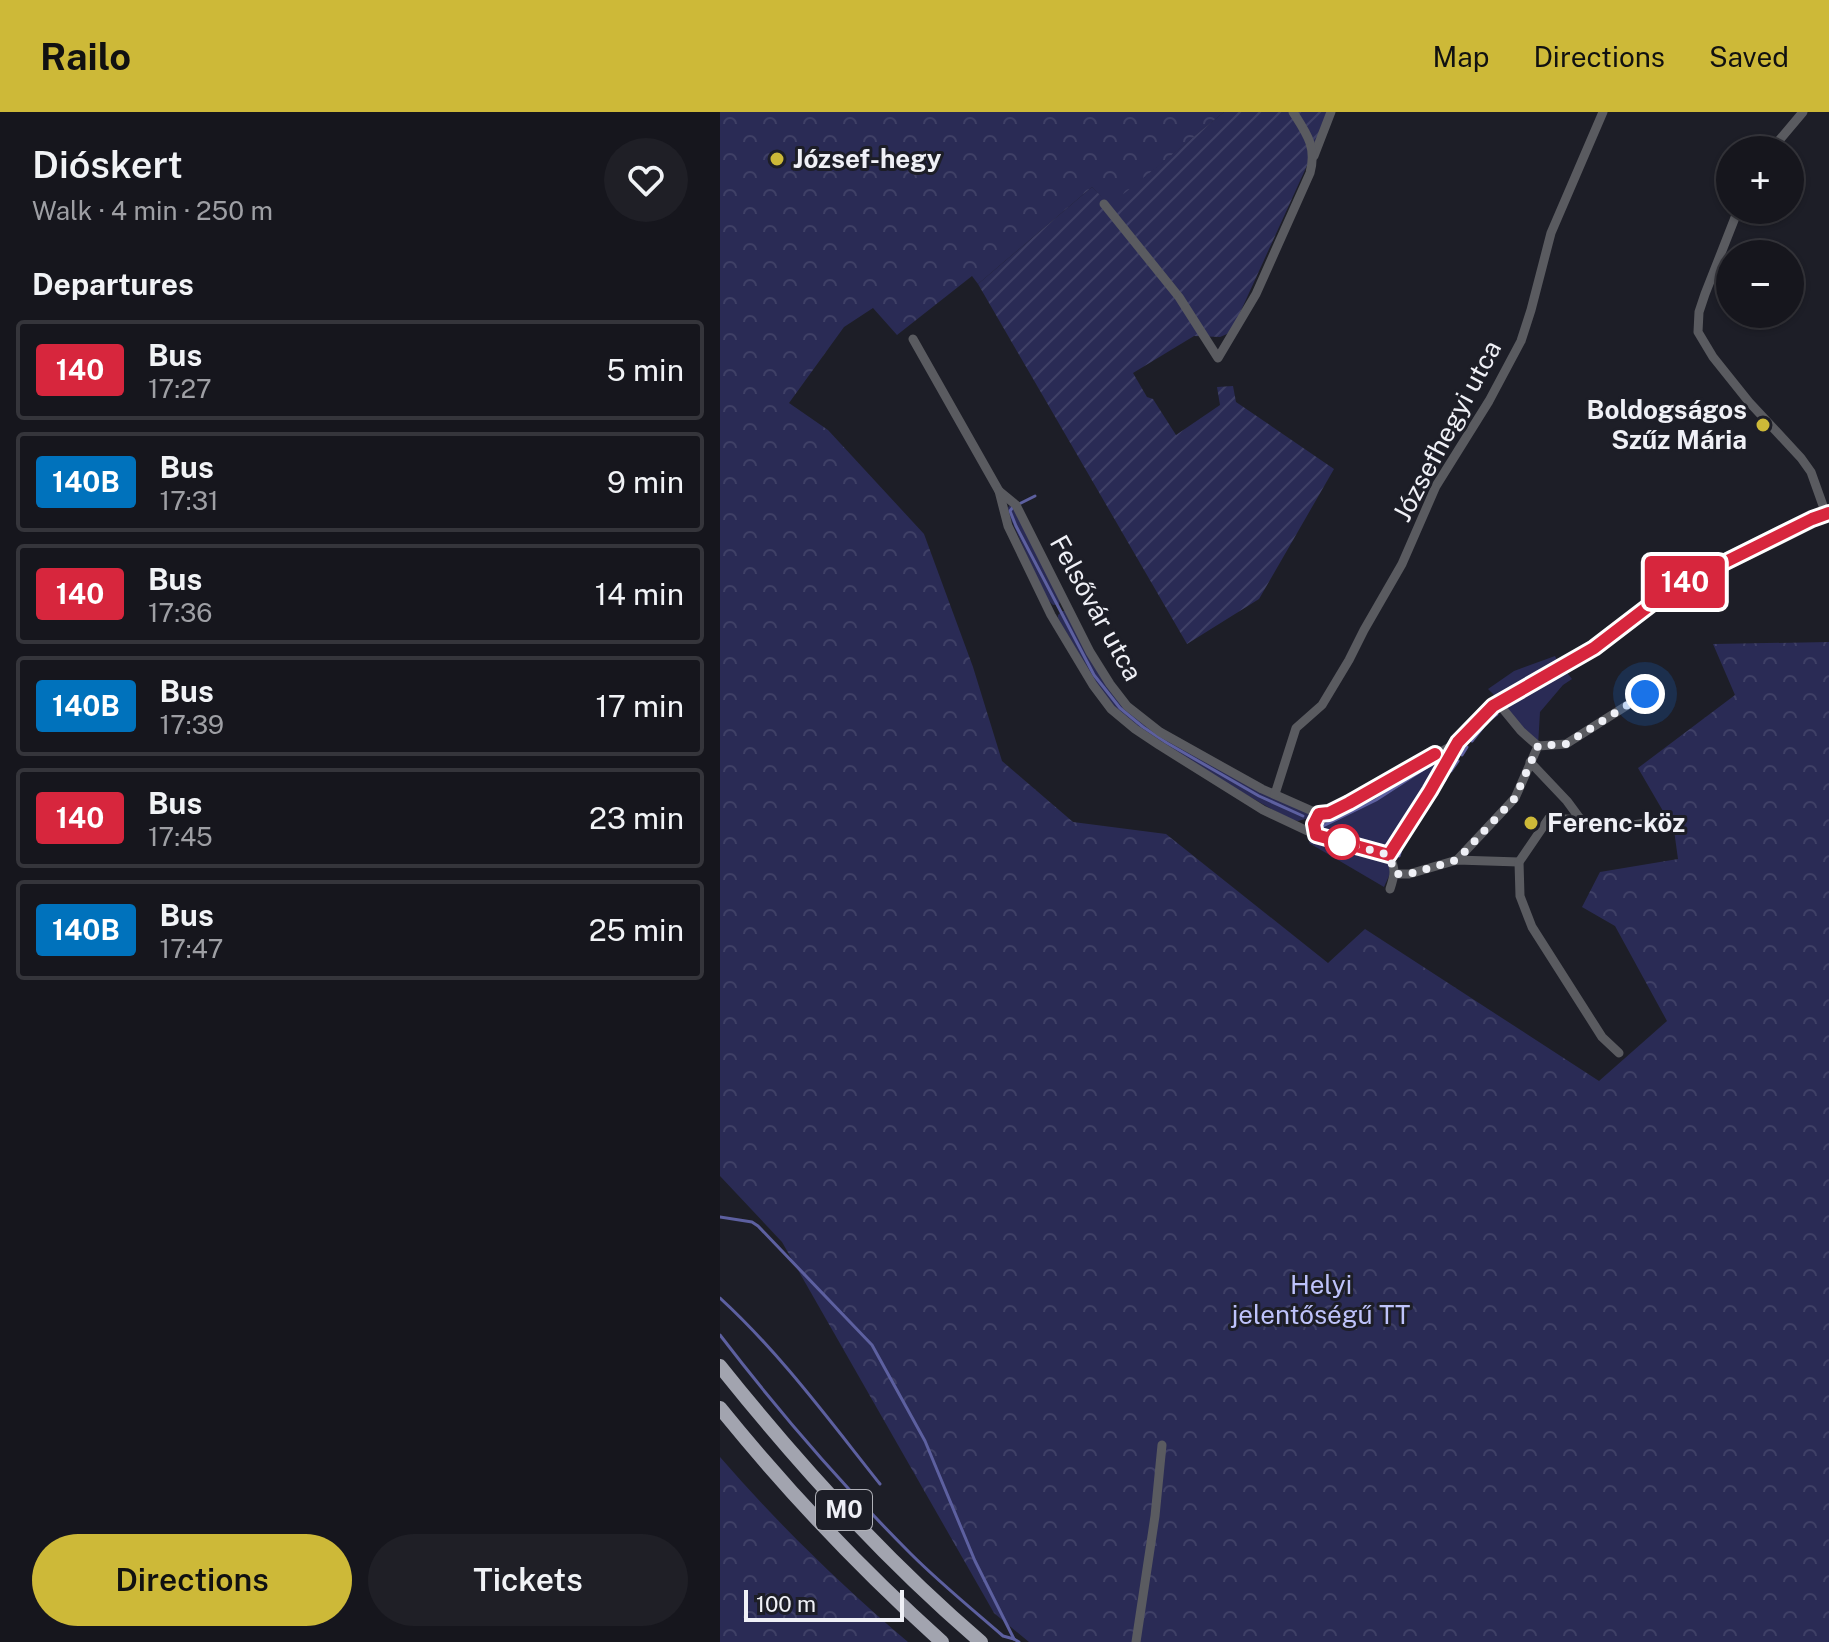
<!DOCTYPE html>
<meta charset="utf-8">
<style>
:root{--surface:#16161d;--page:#1f1f26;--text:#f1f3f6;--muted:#9e9fa4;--line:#35353b;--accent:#cdb938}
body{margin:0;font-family:"Public Sans",sans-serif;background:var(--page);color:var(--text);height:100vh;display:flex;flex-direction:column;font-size:30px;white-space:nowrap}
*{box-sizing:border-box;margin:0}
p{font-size:26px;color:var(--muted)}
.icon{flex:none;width:44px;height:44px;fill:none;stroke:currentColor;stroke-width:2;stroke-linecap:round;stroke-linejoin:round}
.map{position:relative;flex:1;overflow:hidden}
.sheet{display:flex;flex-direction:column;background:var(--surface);width:720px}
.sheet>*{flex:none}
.badge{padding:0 16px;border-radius:6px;font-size:28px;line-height:52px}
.buttons{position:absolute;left:996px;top:24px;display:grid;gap:16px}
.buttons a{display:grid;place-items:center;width:88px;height:88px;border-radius:50%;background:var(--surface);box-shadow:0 2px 6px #0004,0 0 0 2px var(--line);font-size:40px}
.scale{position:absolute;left:24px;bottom:20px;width:160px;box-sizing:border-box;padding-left:8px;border:4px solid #eff0f6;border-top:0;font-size:22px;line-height:28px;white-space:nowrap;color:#eff0f6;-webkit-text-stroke:6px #1d1e27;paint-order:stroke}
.you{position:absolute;width:40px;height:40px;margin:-20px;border:6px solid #fff;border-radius:50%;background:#1a73e8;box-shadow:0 0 0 12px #1a73e833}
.map>.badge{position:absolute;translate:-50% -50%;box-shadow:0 0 0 4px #fff}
h2{padding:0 32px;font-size:30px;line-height:72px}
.round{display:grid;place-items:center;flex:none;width:84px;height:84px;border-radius:42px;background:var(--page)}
.headline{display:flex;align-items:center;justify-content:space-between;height:136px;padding:0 32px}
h1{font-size:38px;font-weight:600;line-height:60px}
.primary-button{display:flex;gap:16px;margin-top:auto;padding:16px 32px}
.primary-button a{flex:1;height:92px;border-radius:48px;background:var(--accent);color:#111;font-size:32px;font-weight:600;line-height:92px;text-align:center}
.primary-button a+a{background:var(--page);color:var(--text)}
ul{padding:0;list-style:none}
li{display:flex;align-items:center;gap:24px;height:100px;margin:0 16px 12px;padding:0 16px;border:4px solid var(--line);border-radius:8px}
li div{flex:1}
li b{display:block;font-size:30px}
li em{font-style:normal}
li .badge{min-width:88px;font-weight:700;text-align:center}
header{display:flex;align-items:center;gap:48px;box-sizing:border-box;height:112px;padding:0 40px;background:var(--accent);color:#111}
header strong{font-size:38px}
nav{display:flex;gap:44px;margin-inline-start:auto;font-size:28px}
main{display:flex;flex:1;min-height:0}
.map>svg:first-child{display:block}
</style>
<header>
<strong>Railo</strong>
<nav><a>Map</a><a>Directions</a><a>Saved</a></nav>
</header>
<main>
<section class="sheet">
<div class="headline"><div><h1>Dióskert</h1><p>Walk · 4 min · 250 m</p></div><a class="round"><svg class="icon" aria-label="heart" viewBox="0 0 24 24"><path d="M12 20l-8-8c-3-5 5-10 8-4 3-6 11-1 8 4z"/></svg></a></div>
<h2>Departures</h2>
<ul>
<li><span class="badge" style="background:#d7263d;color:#fff">140</span><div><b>Bus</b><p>17:27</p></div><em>5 min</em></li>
<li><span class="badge" style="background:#0072bc;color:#fff">140B</span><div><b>Bus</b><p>17:31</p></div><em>9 min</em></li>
<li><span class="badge" style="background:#d7263d;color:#fff">140</span><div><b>Bus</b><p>17:36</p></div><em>14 min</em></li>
<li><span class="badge" style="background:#0072bc;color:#fff">140B</span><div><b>Bus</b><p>17:39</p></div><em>17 min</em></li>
<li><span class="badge" style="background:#d7263d;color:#fff">140</span><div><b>Bus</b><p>17:45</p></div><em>23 min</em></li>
<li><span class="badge" style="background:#0072bc;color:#fff">140B</span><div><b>Bus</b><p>17:47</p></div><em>25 min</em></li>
</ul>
<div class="primary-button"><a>Directions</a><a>Tickets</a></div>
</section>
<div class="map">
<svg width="1109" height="1530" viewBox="0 0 1109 1530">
<defs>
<pattern id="forest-crowns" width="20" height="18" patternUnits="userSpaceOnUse" patternTransform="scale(2)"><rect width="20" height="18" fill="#2a2b55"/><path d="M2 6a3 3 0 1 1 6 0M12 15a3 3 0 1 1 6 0" fill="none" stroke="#3f4066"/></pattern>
<pattern id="garden-furrows" width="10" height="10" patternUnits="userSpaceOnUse" patternTransform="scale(2)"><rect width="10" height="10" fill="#2a2b55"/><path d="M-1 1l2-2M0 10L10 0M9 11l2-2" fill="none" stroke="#3f4066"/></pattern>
</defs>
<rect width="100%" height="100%" fill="#1d1e27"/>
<g fill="#2a2b55">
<polygon points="290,393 293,394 340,489 339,492 333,493 326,486 289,403 287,397"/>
<polygon points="342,499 345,499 411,601 588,700 589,706 578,709 572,708 546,694 504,670 407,608 384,584 338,506 338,503"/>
<polygon points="835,544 838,550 776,585 768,577 794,559"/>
<polygon points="845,558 852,567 843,573 820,600 818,634 788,599 786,591"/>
<polygon points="728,640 677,726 664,736 634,726 603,721 600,717 600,711"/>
<polygon points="592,727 603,732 628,733 663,746 668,750 671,757 669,764 664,775 589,731"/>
</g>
<g fill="url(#forest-crowns)">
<polygon points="0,0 504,0 390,94 372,75 258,172 252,164 177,223 153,196 124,215 69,291 108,318 204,422 253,555 282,649 353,710 446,722 608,851 645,817 879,969 947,909 895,814 862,795 880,760 958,747 954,718 918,656 1015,583 993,532 1109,530 1109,1530 309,1530 274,1501 62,1130 0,1064"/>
<path d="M0,1345C57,1411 121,1473 188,1530H0Z"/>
</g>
<polygon fill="url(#garden-furrows)" points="504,0 607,0 590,47 514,214 507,222 500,225 474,224 413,261 427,285 433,287 456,323 500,293 497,275 513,274 516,290 614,357 539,487 467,532 258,172 372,75 390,93"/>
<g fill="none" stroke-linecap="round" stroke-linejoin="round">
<g stroke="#5d60a0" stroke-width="3">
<polyline points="299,392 315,384"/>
<polyline points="293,395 290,399 296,414 374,563 400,596 423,615 447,631 539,684 583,704"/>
<polyline points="786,593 815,576"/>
<polyline points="768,609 777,602"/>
<polyline points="752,629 763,615"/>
<polyline points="742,643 747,635"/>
<polyline points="731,659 738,649"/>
<polyline points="719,675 725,668"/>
<polyline points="705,696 715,681"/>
<polyline points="695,711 701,702"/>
<polyline points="603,714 656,688 707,655"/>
<polyline points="679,744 682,734 690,719"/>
<polyline points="0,1105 32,1110 38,1114 152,1233 205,1329 255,1449 294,1527"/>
<path d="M0,1186C60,1241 109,1308 160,1372"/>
<path d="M0,1223C59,1300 122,1373 191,1442C220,1471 252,1497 283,1524L294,1527L299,1530"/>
</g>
<g stroke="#5a5b60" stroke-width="9">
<polyline points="1051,38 1083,0"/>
<polyline points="594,44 611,0"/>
<path d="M384,92L459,185L498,246L536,182L590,61C597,35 587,22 573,0"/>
<polyline points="1018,98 985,182 979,200 978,220 993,245 1029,290 1081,346 1091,360 1106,402"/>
<polyline points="193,227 279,379 288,414 331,503 373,573 391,597 415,617 439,633 543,698 596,723 669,743"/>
<polyline points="279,379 296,393 370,540 390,572 407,594 440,620 542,677 599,702"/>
<polyline points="778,591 801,619 818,634"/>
<polyline points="818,634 846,632 925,582 939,578"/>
<polyline points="810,650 847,689 861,708"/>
<polyline points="555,682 576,616 602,593 629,548 644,518 682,452 716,374 769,289 801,229 811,198 831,121 883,0"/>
<polyline points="599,702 609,701 629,691 737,631"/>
<polyline points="669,743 710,679 738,630 773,594 874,536 951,477 1092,407 1109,401"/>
<path d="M669,743C676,758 675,762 670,777"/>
<polyline points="737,748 795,686 818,634"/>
<polyline points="675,762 689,762 737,748 799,750"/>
<polyline points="899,941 882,925 812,815 800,784 799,750 829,706 861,708 872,715 902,715 931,710"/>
<polyline points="416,1530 435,1404 442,1333"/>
</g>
<g stroke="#a2a4af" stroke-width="14">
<path d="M0,1254C79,1353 164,1447 261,1530"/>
<path d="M0,1296C68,1380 142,1458 222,1530"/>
</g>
</g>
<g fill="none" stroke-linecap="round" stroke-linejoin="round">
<defs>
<polyline id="line" points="715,642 629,691 609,701 599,702 594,712 596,723 669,743 710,679 738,630 773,594 874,536 951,477 1092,407 1109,401"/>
</defs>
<use href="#line" stroke="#fff" stroke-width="18"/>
<use href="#line" stroke="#d7263d" stroke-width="12"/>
<polyline stroke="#eff0f6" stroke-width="8" stroke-dasharray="0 14.4" points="622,730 669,743 675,762 689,762 737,748 795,686 818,634 846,632 925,582"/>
</g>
<g fill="#cdb938" stroke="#1d1e27" stroke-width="3">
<circle cx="57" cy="47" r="8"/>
<circle cx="1043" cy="313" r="8"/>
<circle cx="811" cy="711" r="8"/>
</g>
<circle fill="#fff" stroke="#d7263d" stroke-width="4" cx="622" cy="730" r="16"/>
<g text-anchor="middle" stroke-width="6" stroke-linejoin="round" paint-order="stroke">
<rect fill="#1d1e27" stroke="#b0b1b8" stroke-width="2" x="96" y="1378" width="56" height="40" rx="6"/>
<g font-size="24" font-weight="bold" fill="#eff0f6">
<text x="124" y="1406">M0</text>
</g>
<g font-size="26" font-weight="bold" fill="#eff0f6" stroke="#1d1e27" text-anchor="start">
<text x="73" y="56">József-hegy</text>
<text x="1027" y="307" text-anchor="end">Boldogságos<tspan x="1027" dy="30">Szűz Mária</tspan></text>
<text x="827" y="720">Ferenc-köz</text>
</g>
<g font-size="26" fill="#eff0f6" stroke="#1d1e27">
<text transform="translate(727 319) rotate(-62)" y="9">Józsefhegyi utca</text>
<text transform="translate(376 496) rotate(61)" y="9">Felsővár utca</text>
</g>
<g font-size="26" fill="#bec3fb" stroke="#1d1e27">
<text x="601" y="1182">Helyi<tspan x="601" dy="30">jelentőségű TT</tspan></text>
</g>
</g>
</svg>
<div class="buttons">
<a>+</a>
<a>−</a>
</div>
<div class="scale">100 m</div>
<div class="you" style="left:925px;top:582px"></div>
<b class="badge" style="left:965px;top:470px;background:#d7263d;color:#fff">140</b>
</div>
</main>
